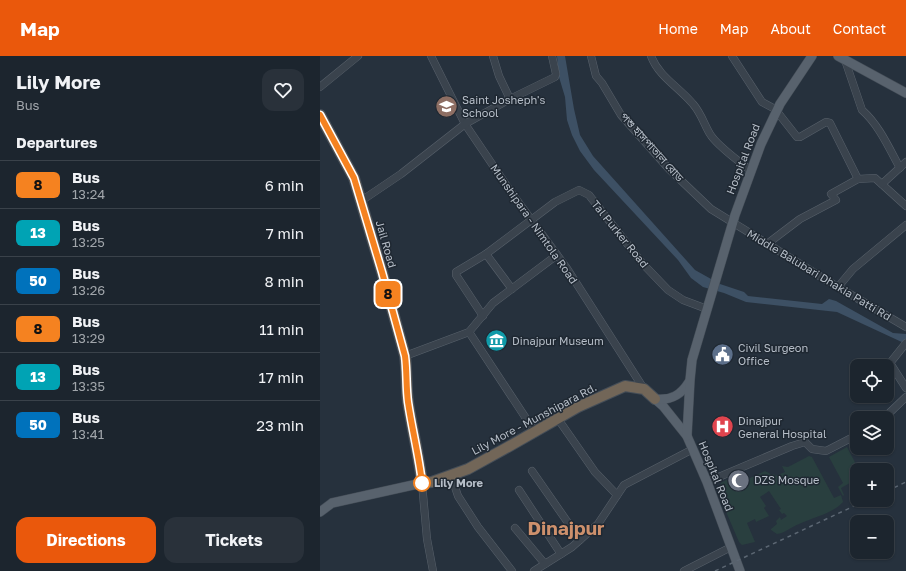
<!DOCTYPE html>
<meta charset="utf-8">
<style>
:root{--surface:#1c252e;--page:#29313a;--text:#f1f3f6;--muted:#a0a5aa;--line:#3a424a;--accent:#ea580c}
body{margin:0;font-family:"Golos Text","Noto Sans Bengali",sans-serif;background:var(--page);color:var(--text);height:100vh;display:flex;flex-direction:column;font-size:15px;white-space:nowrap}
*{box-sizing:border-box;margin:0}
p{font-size:13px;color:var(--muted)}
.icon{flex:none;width:22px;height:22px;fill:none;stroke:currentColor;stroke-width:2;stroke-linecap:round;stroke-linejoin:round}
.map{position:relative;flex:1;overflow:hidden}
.side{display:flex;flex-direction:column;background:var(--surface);width:320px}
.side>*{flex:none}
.badge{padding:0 8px;border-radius:6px;font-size:14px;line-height:26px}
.controls{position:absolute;left:530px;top:303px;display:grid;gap:8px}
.controls a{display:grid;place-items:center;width:44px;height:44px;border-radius:8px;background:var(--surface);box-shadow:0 1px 3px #0004,0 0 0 1px var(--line);font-size:20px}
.map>.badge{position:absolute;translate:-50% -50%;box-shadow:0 0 0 2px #fff}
h2{padding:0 16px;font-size:15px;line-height:36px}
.round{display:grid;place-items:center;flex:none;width:42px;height:42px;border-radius:12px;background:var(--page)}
.head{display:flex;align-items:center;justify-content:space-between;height:68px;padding:0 16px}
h1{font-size:19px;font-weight:700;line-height:30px}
.action{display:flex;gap:8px;margin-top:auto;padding:8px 16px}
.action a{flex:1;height:46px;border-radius:12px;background:var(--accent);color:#fff;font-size:16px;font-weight:700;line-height:46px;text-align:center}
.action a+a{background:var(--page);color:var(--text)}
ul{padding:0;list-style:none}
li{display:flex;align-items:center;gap:12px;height:48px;padding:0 16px;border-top:1px solid var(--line)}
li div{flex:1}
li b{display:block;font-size:15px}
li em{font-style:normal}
li .badge{min-width:44px;font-weight:700;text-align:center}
header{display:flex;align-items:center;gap:24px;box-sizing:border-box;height:56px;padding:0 20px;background:var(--accent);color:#fff}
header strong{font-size:19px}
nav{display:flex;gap:22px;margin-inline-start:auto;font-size:14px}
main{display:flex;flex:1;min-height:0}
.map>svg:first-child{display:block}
</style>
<header>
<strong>Map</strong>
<nav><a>Home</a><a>Map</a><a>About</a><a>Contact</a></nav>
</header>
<main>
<section class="side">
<div class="head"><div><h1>Lily More</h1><p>Bus</p></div><a class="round"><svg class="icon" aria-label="heart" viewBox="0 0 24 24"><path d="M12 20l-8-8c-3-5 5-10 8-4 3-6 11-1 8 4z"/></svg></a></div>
<h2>Departures</h2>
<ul>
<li><span class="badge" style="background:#f58220;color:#111">8</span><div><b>Bus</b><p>13:24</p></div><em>6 min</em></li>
<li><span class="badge" style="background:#00a3b4;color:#fff">13</span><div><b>Bus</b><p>13:25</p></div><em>7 min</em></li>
<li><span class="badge" style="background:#0072bc;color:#fff">50</span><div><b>Bus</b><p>13:26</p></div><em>8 min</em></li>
<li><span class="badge" style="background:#f58220;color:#111">8</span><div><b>Bus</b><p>13:29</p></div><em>11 min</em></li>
<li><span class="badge" style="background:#00a3b4;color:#fff">13</span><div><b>Bus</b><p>13:35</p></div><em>17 min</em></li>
<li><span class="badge" style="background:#0072bc;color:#fff">50</span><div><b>Bus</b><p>13:41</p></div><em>23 min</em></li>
</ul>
<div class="action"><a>Directions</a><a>Tickets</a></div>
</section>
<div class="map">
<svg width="586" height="515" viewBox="0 0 586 515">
<rect width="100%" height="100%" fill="#26313d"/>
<g fill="#293f3f">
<polygon points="527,391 539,414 537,414 537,423 521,432 524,439 523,440 518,431 523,427 509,401"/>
<path d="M489,400L492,401L514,442L521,439L523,446C512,458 494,461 479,468C471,471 465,477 457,478L451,474V473L457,468L456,465L460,461L461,464L467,460L464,457L462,458L459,454L461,453L449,435L440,441L446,450L444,452L449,460L436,466L435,463L427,467L435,486L422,489L419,486L407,458L400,430L401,427L408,423H414L417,428L445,415L449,417L451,419L454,418L455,420L465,416L462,410L468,411Z"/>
</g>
<polygon fill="#3d5064" points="237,0 245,0 254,53 260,79 273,100 375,214 400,228 424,236 428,240 502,248 509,243 516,245 573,277 586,278 586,288 517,256 426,246 404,237 383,231 371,222 358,204 274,114 260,95 252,79 247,64 245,41 239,21"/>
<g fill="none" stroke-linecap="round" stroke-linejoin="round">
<defs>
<g id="minor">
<polyline points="111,0 145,68 191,136 246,211 324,333"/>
<polyline points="271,0 276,20 282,27 301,59 349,113 391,153 506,224 586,271"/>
<path d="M331,0C339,21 359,31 373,48C381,57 384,68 390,78C397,90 419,105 431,115"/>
<polyline points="412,0 442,46 455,53 477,81 480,81 506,66 510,67 538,123 555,122 586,150"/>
<path d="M525,4L542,54C559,69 569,92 580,112"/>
<polyline points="0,31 38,0"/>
<polyline points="190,43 235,21 236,18 232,0"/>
<polyline points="562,128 586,106"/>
<polyline points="41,145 81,118 145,68 190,43 179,20 173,0"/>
<polyline points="447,188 480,163 516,144 511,138 538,123"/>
<polyline points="166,198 192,233"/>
<polyline points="518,231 533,213 586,169"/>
<polyline points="163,260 136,219 136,216 166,198 235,146 259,134 269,139 323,208 348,234 363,244 387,253"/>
<polyline points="149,276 215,376"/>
<polyline points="586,287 570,307 586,332"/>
<polyline points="85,300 149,276 173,247 237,199"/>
<polyline points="564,362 586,341"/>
<polyline points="238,363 275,416 297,439"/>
<polyline points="212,415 260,484"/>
<polyline points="131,419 138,440 158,471 192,515"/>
<polyline points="387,426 472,390 485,386 492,393 506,395 537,379"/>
<polyline points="102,427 107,483 113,515"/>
<polyline points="199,434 241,498"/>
<polyline points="195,472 225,508"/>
<polyline points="214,515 252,491 278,468 304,429 373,393"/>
<polyline points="364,515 411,491"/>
</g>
<g id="major">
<polyline points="518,0 586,37"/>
<polyline points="335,343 343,350 367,380 387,426 420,515"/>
<path d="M335,343C351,345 361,339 369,326"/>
<polyline points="367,380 370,324 372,304 415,159 441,88 460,48 492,0"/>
<polyline points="0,456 12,447 102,427"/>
</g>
<path id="highway" d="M0,59L34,122L62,216L85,300C87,315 86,331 88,346C92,373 99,400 102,427L112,426L148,413L188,391L258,351L305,330L324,333L335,343"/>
</defs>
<use href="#minor" stroke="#58616b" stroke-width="8"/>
<use href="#major" stroke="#434c56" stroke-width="10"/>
<use href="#highway" stroke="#454e58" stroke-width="12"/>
<use href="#minor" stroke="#3a434d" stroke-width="7"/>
<use href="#major" stroke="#58626d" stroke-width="9"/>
<use href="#highway" stroke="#726658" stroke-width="10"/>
<g stroke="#5c6773" stroke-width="1.5" stroke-dasharray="4 4" stroke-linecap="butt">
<polyline points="567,435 586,426"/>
<polyline points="395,515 547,444"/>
</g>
</g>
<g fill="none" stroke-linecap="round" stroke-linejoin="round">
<defs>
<path id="line" d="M0,59L34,122L62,216L85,300C87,315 86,331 88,346C92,373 99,400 102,427"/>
</defs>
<use href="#line" stroke="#fff" stroke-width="9"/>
<use href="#line" stroke="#f58220" stroke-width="6"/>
</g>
<defs>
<symbol id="school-disc" viewBox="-11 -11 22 22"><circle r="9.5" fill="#8d6e63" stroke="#1f2832"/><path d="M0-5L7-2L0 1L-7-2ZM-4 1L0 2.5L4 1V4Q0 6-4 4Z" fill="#fff"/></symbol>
<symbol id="museum-disc" viewBox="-11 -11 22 22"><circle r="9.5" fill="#0f9aa8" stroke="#1f2832"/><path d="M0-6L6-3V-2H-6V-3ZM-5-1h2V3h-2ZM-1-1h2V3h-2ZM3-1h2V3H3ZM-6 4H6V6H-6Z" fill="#fff"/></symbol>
<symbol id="civic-disc" viewBox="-11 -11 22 22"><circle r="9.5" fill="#5c6f8a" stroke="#1f2832"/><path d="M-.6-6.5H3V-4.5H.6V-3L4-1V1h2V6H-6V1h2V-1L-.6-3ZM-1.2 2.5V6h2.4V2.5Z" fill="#fff"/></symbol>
<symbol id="hospital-disc" viewBox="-11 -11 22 22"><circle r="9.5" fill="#e0444e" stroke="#1f2832"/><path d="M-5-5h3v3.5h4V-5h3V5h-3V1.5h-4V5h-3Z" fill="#fff"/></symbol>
<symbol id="mosque-disc" viewBox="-11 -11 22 22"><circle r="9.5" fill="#6b7280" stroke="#1f2832"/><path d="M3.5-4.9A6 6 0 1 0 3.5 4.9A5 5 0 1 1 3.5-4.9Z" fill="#fff"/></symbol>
</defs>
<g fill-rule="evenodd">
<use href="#school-disc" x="114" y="38" width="25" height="25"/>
<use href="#museum-disc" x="164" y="272" width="25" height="25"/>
<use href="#civic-disc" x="390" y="286" width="25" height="25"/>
<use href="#hospital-disc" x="390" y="358" width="25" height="25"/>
<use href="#mosque-disc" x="406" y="412" width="25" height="25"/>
</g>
<circle fill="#fff" stroke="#f58220" stroke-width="2" cx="102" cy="427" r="8"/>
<g text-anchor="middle" stroke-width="3" stroke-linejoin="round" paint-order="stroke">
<g font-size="11" fill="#b6bec8" stroke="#1f2832" text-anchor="start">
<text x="142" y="48">Saint Josheph's<tspan x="142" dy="13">School</tspan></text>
<text x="192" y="289">Dinajpur Museum</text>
<text x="418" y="296">Civil Surgeon<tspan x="418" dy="13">Office</tspan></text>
<text x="418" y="369">Dinajpur<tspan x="418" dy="13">General Hospital</tspan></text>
<text x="434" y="428">DZS Mosque</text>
</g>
<g font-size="11" fill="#b6bec8" stroke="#1f2832">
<text transform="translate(332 91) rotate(48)" y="4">পশু হাসপাতাল রোড</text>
<text transform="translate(423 103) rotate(-69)" y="4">Hospital Road</text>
<text transform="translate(214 168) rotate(55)" y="4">Munshipara - Nimtola Road</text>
<text transform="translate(300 178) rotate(51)" y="4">Tal Purker Road</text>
<text transform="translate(66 188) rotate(74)" y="4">Jail Road</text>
<text transform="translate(499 219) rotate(31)" y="4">Middle Balubari Dhakia Patti Rd</text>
<text transform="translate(214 363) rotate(-28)" y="4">Lily More - Munshipara Rd.</text>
<text transform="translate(396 420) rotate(68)" y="4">Hospital Road</text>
</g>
<g font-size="11" font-weight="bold" fill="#b6bec8" stroke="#1f2832" text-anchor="start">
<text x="114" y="431">Lily More</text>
</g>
<g font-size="19" font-weight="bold" fill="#cd906c" stroke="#1f2832">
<text x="246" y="479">Dinajpur</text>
</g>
</g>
</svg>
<div class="controls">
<a><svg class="icon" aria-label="locate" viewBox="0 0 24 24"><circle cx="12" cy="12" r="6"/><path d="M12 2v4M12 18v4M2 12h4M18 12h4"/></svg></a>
<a><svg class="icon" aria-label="layers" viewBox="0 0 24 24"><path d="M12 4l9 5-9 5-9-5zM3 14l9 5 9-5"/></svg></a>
<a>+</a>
<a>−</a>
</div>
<b class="badge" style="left:68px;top:238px;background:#f58220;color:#111">8</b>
</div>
</main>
